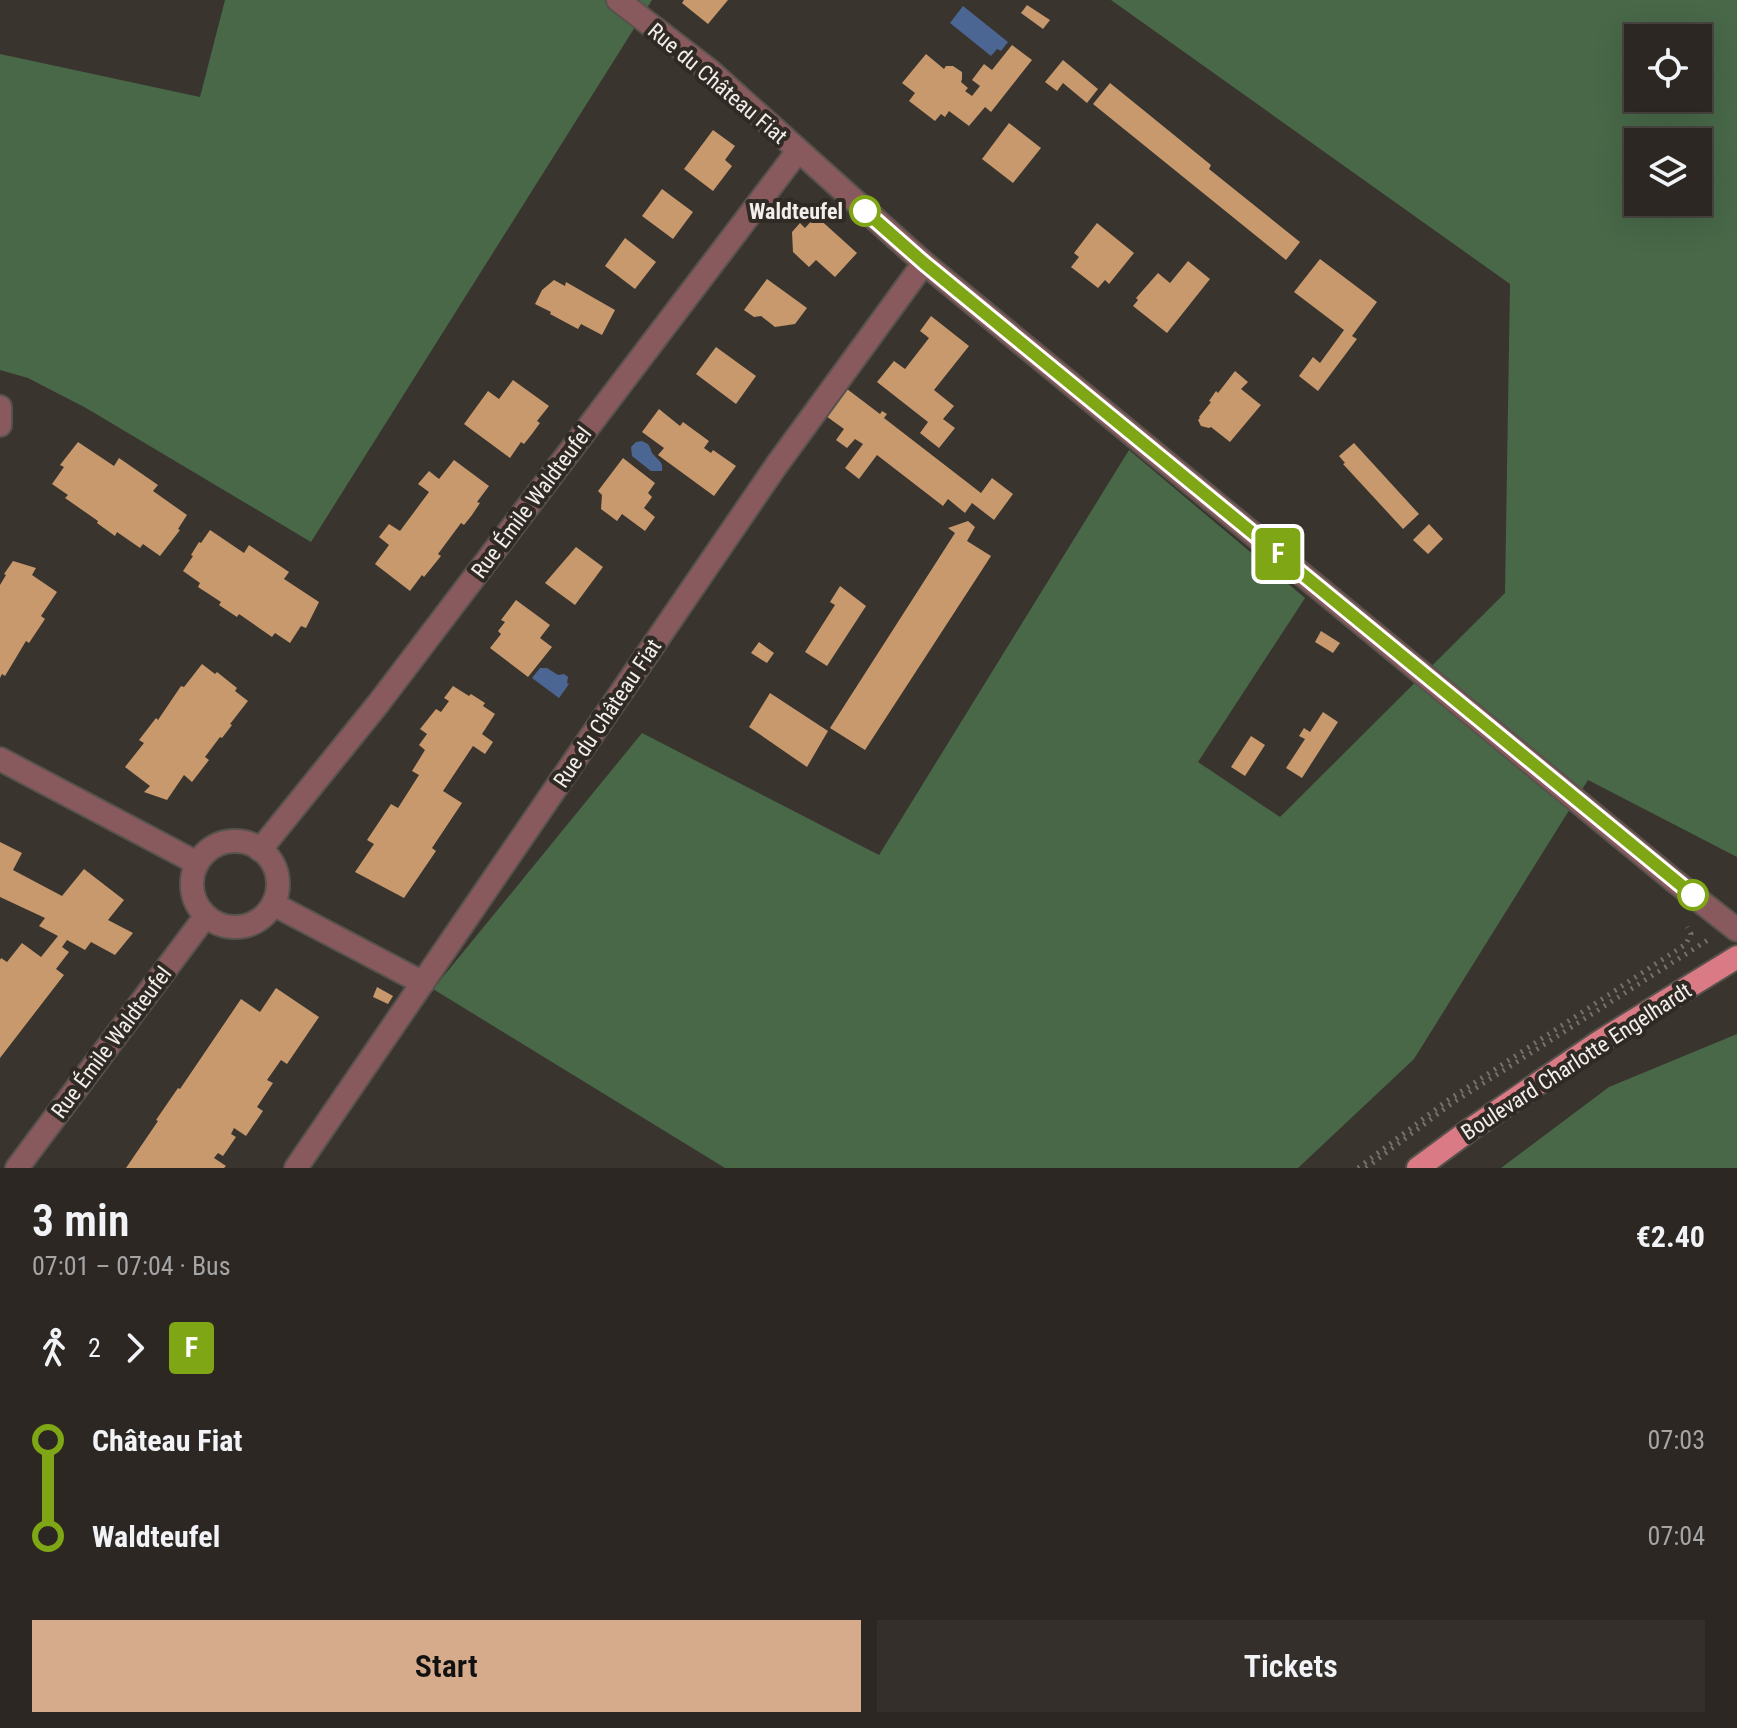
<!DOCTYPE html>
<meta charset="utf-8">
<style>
:root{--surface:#2c2723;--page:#342f2b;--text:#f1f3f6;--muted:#a6a5a6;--line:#484441;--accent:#d6ab8b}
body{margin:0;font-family:"Roboto Condensed",sans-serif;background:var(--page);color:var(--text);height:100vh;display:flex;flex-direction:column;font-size:30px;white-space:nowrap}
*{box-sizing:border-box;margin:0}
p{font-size:26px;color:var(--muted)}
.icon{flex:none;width:44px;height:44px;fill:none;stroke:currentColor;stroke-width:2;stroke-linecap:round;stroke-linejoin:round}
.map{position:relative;height:1168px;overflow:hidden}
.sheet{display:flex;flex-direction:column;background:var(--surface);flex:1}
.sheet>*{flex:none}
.badge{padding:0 16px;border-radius:6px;font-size:28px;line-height:52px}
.fabs{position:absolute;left:1624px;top:24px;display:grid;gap:16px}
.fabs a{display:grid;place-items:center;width:88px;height:88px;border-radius:0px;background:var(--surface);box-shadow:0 8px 32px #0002,0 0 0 2px var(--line);font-size:40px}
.map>.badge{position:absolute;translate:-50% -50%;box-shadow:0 0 0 4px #fff}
.legs{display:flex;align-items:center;gap:12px;height:88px;padding:0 32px;font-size:26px}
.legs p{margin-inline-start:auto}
.summary{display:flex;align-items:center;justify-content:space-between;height:136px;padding:0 32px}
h1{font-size:44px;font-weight:600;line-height:60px}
.cta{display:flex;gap:16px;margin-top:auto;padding:16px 32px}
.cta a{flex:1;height:92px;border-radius:0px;background:var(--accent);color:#111;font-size:32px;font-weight:600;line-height:92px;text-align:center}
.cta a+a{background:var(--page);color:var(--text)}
ul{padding:0 32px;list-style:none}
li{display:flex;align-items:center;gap:28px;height:96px;font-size:30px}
li i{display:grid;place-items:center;width:12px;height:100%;margin:0 10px;background:currentColor}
li i::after{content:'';width:20px;height:20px;margin:-10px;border:6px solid;border-radius:50%;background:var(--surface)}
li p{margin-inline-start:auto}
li:first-child i{background:linear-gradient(#0000 50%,currentColor 0)}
li:last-child i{background:linear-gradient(currentColor 50%,#0000 0)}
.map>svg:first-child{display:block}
</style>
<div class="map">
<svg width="1737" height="1168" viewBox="0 0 1737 1168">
<rect width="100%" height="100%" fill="#3a342f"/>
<g fill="#486848" fill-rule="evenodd">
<polygon points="225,0 652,0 311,542 86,408 28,378 0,370 0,54 200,97"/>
<path d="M1111,0H1737V857L1588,780L1414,1059L1298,1168H725L433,989L642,733L879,855L1129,450L1305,598L1198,762L1280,817L1505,593L1510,284ZM1638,38H1698V98H1638ZM1638,142H1698V202H1638Z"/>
<polygon points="1737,1034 1737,1168 1501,1168 1609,1087"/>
</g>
<g fill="#4c6694">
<polygon points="963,6 1008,42 1001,51 997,49 991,56 950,23"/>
<path d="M642,441L648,444C650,447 651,450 652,453C657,460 664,461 662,471H651L632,456L631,447L636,442Z"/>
<polygon points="540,668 547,668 558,675 564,674 568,677 567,683 569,684 559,698 532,678"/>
</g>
<g fill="#c7996d">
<polygon points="684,0 728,0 708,24 682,3"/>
<polygon points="1027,5 1050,20 1043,29 1021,13"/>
<polygon points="1012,45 1032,60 991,112 985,107 969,126 949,111 945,117 941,114 935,121 909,101 915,93 902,83 926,54 944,69 946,66 953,66 962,72 962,79 961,82 968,88 965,91 972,96 980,86 972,80 984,64 992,70"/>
<polygon points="1063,60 1098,89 1087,103 1063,83 1057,91 1045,82"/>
<polygon points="1110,83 1211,165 1209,169 1300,242 1286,260 1093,104"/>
<polygon points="1009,123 1041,148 1013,183 982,159"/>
<polygon points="713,130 735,146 725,160 732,166 713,191 684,169"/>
<polygon points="662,189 693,212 673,239 642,216"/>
<polygon points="816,216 857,253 835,277 816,260 809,267 793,252 792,232 800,223 805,228"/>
<polygon points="1097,223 1134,253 1109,284 1105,280 1098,288 1071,267 1079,257 1074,253"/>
<polygon points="625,238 656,262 635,289 605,266"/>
<polygon points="1320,259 1377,302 1352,336 1357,339 1318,391 1299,376 1313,357 1320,363 1344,330 1294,292"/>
<polygon points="1188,261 1210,279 1167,333 1133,306 1138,300 1136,298 1158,273 1170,283"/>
<polygon points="767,279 807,308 795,324 775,327 761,316 754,317 744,310"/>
<polygon points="554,280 565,286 566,282 615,310 602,335 581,324 578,329 550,314 551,312 535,304 542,290"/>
<polygon points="931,316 969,346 934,390 954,406 943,419 955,428 939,448 920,433 928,422 877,382 894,361 905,369 929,338 920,331"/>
<polygon points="716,347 756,376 736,404 696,374"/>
<polygon points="1235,371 1248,382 1241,389 1261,405 1230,442 1211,427 1209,428 1201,426 1198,420 1200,418 1199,417 1211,402 1209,401 1216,391 1218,393"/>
<polygon points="513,380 549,406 537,421 540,423 532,434 524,444 521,442 510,458 464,424 488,391 499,399"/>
<polygon points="847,389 880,414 882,411 887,414 884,418 981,493 992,478 1013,494 994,520 972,503 965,513 948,499 943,506 877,455 859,479 845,468 863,444 855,439 847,448 836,440 844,429 826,416"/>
<polygon points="659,409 680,426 683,422 709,441 704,448 711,453 713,450 736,466 714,496 658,455 664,448 642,432"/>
<polygon points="78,442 114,466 119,458 158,485 153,491 187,515 178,529 180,530 160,556 143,544 140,548 117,532 115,536 97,523 98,521 65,498 68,495 52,484 64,467 60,465"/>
<polygon points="1354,443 1419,514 1403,529 1343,464 1345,463 1339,456"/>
<polygon points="623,458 655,483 648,493 652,497 644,508 655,517 645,531 622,514 617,521 601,509 602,495 598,491"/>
<polygon points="454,460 489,486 477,502 480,503 472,515 464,525 461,523 438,554 441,556 424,577 422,575 410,591 375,564 389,545 379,537 389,524 400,531 429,492 418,484 429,471 439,479"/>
<polygon points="968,521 975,527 967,541 991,556 865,750 830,728 955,533 948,528"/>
<polygon points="1429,524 1443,539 1428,554 1413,540"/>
<polygon points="210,530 244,553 249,545 289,572 284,579 319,602 306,628 301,626 290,643 275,633 272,637 239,614 237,617 219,605 221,602 198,587 200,583 183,571 193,556 191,555 199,542 201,543"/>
<polygon points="576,547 603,567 575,605 545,583"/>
<polygon points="13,561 36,568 32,575 57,592 41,616 45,619 29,643 26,641 5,676 2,674 0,678 0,585 6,575 4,574"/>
<polygon points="840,586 866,606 827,666 805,652 835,605 830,602"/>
<polygon points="516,600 550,625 540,638 552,647 528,677 490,648 501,634 498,631 505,622 501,620"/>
<polygon points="1321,631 1340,643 1333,653 1315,642"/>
<polygon points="759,642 774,653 767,663 751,653"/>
<polygon points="202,664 215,674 217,672 237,688 235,691 248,701 230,724 232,725 222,738 220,737 205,757 209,760 192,782 184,775 167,800 144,792 150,786 125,767 144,743 139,740 156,718 158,720 181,686 184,687"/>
<polygon points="453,686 469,696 471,694 485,703 483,706 495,714 482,734 493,742 485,754 473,746 443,791 462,803 432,848 436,851 404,898 355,872 374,844 367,840 391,804 398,808 419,775 412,771 425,750 419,745 427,734 420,729 436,709 441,712 449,701 444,698"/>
<polygon points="770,693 828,731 807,767 749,727"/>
<polygon points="1323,712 1338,722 1302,778 1286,768 1305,739 1299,736 1304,728 1310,732"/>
<polygon points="1251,736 1265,745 1245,776 1231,767"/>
<polygon points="0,842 22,853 13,870 62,896 84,869 124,900 108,920 133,933 115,955 91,942 85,950 67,940 62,947 69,952 56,969 64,975 0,1058 0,960 1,958 7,962 22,943 41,957 58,936 39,926 45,918 0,897"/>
<polygon points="377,987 393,996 388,1004 373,997"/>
<polygon points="276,988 319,1017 287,1064 281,1060 267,1080 273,1083 257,1107 263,1111 246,1136 234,1128 231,1134 236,1137 223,1156 218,1153 214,1158 226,1166 224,1168 126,1168 158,1121 156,1120 178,1088 180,1089 241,999 260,1012"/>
</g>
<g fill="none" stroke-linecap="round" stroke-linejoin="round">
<defs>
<g id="minor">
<polyline points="0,407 0,425"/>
<polyline points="0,759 197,863"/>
<circle cx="235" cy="884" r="43"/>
<polyline points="260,850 378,704 798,151"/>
<polyline points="273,904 423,983"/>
<polyline points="17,1168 205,917"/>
<polyline points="296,1168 776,466 924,263"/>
</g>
<polyline id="tertiary" points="618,0 709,70 924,263 1672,879 1737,930"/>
<polyline id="primary" points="1418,1168 1471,1129 1599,1042 1737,957"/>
</defs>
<use href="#minor" stroke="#58524d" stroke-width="26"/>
<use href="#tertiary" stroke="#58524d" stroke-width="26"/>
<use href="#primary" stroke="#58524d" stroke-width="26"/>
<g stroke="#77716d" stroke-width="5" stroke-dasharray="2 6" stroke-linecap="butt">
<polyline points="1358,1168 1448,1100 1686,944 1691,934 1687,927"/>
<polyline points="1366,1168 1451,1104 1711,938"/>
</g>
<use href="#minor" stroke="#895a5d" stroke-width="22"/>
<use href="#tertiary" stroke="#895a5d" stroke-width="22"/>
<use href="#primary" stroke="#da7a84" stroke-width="22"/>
</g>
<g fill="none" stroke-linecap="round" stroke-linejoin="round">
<defs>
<polyline id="line-1" points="865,211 924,263 1693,895"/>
</defs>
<use href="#line-1" stroke="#fff" stroke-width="18"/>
<use href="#line-1" stroke="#7fa614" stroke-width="12"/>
</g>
<g fill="#fff" stroke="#7fa614" stroke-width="4">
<circle cx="865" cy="211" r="14"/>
<circle cx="1693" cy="895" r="14"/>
</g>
<g text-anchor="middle" stroke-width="8" stroke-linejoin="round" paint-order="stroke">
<g font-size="22" fill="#f3eeeb" stroke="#302a25">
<text transform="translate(718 83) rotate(40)" y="8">Rue du Château Fiat</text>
<text transform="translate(531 502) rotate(-53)" y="8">Rue Émile Waldteufel</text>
<text transform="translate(607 713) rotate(-56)" y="8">Rue du Château Fiat</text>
<text transform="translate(111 1042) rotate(-53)" y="8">Rue Émile Waldteufel</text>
<text transform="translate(1576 1061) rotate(-33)" y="8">Boulevard Charlotte Engelhardt</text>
</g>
<g font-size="22" font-weight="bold" fill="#f3eeeb" stroke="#302a25" text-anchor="end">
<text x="843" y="219">Waldteufel</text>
</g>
</g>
</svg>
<div class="fabs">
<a><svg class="icon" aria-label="locate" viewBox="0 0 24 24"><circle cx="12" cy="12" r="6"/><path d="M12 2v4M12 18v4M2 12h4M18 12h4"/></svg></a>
<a><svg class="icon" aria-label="layers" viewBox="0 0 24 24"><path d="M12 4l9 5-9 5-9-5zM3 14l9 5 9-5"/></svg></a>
</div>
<b class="badge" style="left:1278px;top:554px;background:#7fa614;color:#fff">F</b>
</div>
<section class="sheet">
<div class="summary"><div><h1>3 min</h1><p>07:01 – 07:04 · Bus</p></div><b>€2.40</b></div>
<div class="legs"><svg class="icon" aria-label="walk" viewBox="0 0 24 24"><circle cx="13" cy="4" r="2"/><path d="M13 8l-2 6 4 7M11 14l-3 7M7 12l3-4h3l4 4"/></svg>2<svg class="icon" aria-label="forward" viewBox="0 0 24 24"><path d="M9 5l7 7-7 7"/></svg><b class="badge" style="background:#7fa614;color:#fff">F</b></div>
<ul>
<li><i style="color:#7fa614"></i><b>Château Fiat</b><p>07:03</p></li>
<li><i style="color:#7fa614"></i><b>Waldteufel</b><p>07:04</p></li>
</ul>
<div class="cta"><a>Start</a><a>Tickets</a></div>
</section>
